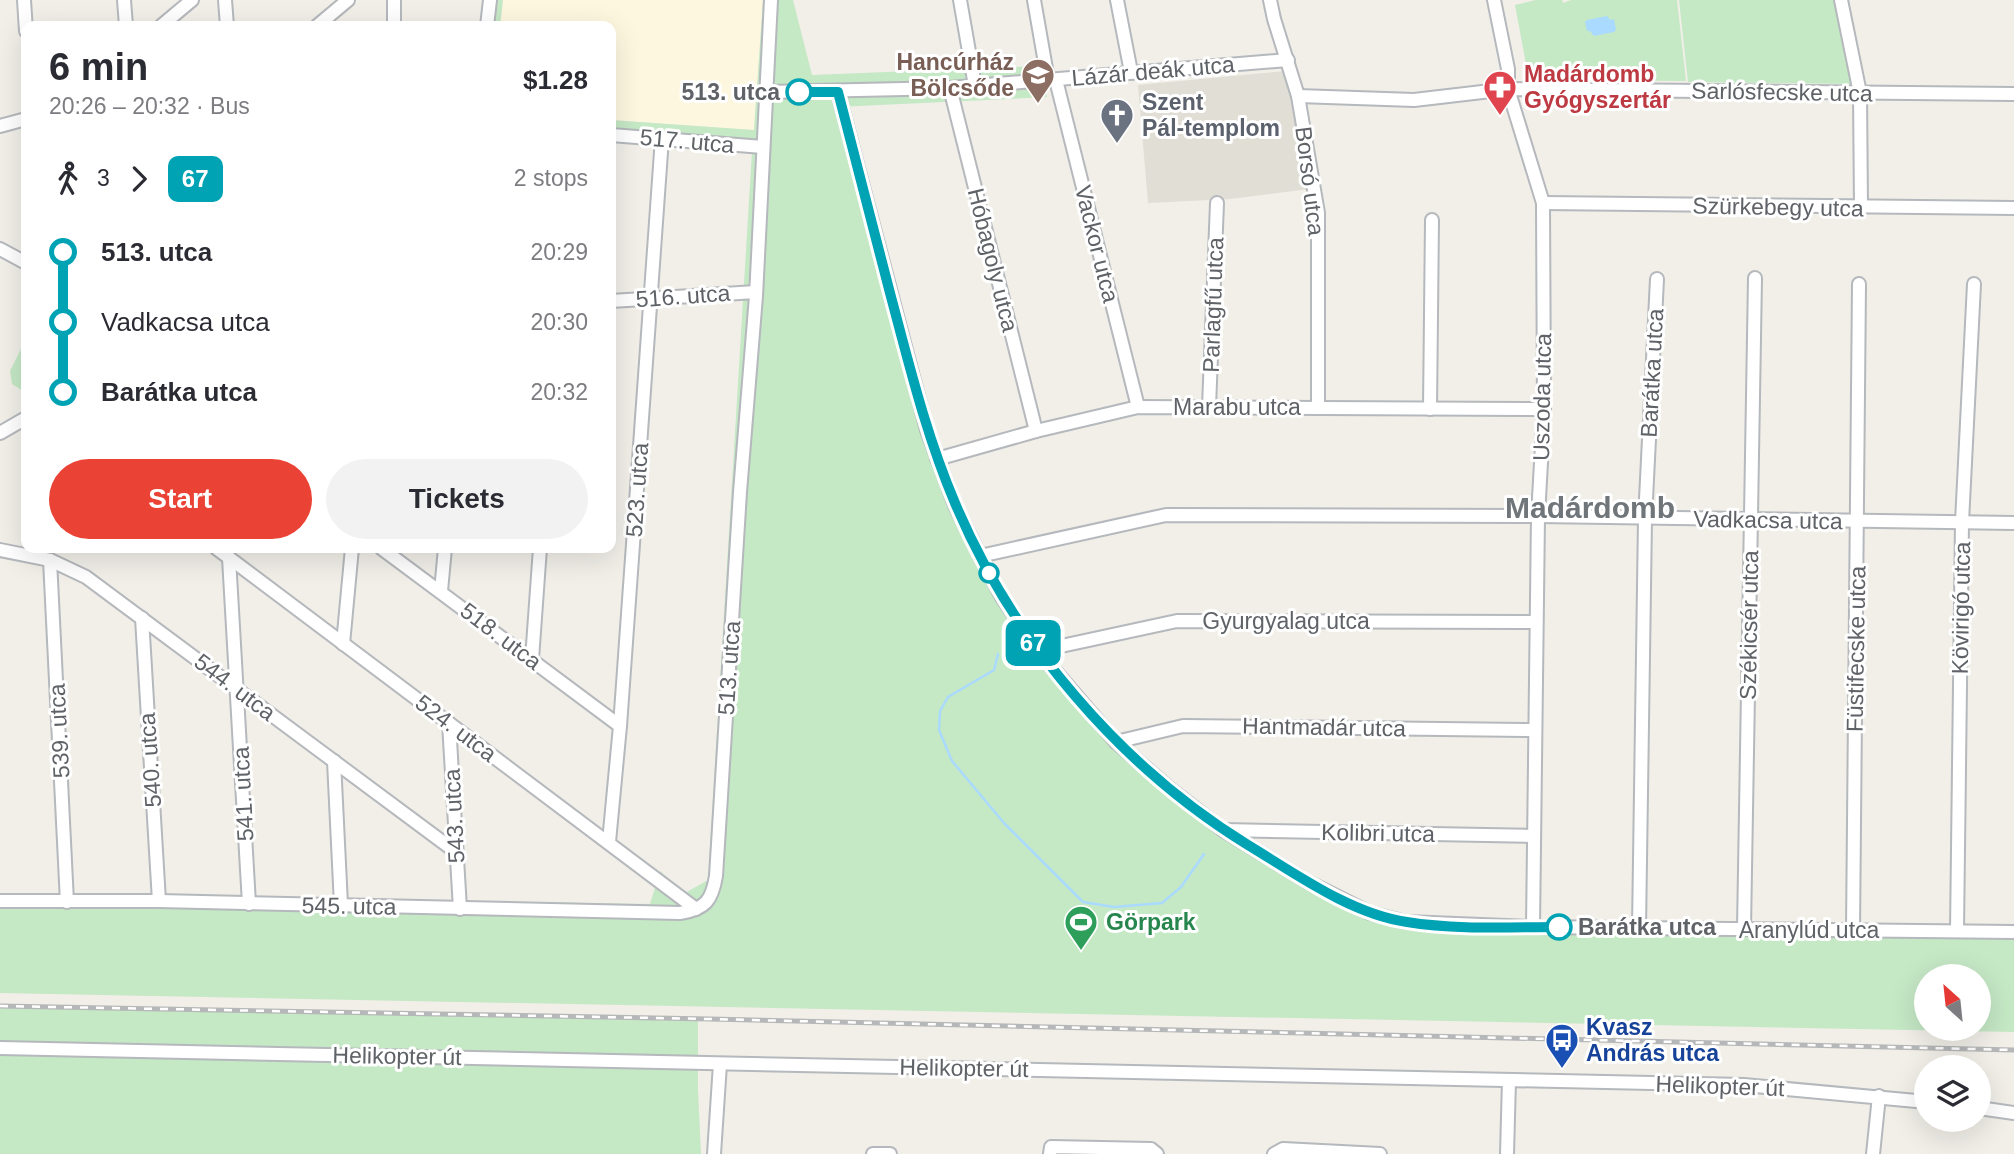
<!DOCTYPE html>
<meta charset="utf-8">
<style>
:root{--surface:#fff;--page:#f2f2f3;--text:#2b2b33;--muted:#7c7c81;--accent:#ea4335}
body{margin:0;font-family:Helvetica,sans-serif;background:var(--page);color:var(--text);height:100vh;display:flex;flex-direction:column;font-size:26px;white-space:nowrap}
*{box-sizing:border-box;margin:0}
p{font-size:23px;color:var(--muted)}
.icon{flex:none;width:38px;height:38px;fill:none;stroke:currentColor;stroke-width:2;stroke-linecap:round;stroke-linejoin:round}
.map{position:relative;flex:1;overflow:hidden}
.panel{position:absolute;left:21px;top:21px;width:595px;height:532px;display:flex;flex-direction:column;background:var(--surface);border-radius:14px;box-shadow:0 7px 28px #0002}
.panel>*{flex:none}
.badge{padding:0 14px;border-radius:10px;font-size:24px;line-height:46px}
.needle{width:46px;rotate:333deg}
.controls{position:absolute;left:1914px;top:964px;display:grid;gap:14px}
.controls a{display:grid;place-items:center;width:77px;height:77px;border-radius:50%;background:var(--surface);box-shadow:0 7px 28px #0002;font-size:35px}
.map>.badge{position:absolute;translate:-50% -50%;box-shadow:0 0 0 4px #fff}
.legs{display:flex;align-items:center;gap:10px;height:77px;padding:0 28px;font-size:23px}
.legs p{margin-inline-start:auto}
.overview{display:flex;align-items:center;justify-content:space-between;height:119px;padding:0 28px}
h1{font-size:38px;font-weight:700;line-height:52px}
.cta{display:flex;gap:14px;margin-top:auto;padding:14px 28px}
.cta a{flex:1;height:80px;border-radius:42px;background:var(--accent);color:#fff;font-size:28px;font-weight:700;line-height:80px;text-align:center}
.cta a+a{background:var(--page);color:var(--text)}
ul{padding:0 28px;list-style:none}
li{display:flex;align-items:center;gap:24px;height:70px;font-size:26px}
li i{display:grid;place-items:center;width:10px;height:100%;margin:0 9px;background:currentColor}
li i::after{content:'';width:18px;height:18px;margin:-9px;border:5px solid;border-radius:50%;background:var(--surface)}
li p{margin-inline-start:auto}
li:first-child i{background:linear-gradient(#0000 50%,currentColor 0)}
li:last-child i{background:linear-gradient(currentColor 50%,#0000 0)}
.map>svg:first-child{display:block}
</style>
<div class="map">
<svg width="2014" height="1154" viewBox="0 0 2014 1154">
<rect width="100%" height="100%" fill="#f1efe8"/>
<polygon fill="#fef7e0" points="503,0 763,0 754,130 611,120 611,26 500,26"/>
<polygon fill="#e1ded6" points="1286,71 1293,97 1309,189 1230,199 1148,203 1138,85"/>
<g fill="#c5e8c5" fill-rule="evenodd">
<polygon points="483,0 503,0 500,26 481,26"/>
<path d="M763,0H793L812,75L1040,66L1047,97L837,107L913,404L931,461L976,563L1006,613L1115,747L1206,827L1304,887L1404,928L1440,932L2014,937V1032L0,993V894L650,904L660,871L685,893L708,880L752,151L611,141V120L754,130ZM1927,976H1979V1029H1927Z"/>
<polygon points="1536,0 1562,0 1563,3 1571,0 1677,0 1686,81 1529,80 1515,5"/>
<polygon points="1679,0 1835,0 1851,84 1688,82"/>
<polygon points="26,339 26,390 23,391 12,384 10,371"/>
<polygon points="0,1007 698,1021 698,1089 701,1154 0,1154"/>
</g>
<polygon fill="#aadaff" points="1607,16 1610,20 1614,19 1616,30 1614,32 1594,36 1590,31 1587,31 1585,22 1587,20"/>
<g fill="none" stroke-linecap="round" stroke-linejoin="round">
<polyline stroke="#aadaff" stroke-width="2.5" points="998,654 994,670 948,697 940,711 939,730 952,761 1004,823 1083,902 1114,907 1162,903 1181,887 1204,854"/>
<defs>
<g id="minor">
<polyline points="24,0 26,31"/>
<polyline points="124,0 126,26"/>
<polyline points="225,0 227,26"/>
<polyline points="960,0 975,86"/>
<polyline points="1034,0 1048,80"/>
<polyline points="1117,0 1131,72"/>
<polyline points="1270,0 1274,19 1298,96 1318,213 1318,408"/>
<polyline points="1494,0 1508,69 1508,89 1543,203 1544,409 1538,516 1533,927"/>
<polyline points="1841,0 1860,93 1861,208"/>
<polyline points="161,26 192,0"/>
<polyline points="317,26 348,0"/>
<polyline points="394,26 394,0"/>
<polyline points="487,26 490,0"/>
<polyline points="1056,80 1138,407"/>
<polyline points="950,88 1036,431"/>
<polyline points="766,92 950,88 1288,60"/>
<polyline points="838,92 927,430 955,505 980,556 1002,597 1038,651 1116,742 1169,788 1223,830 1308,882 1370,913 1406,922 1533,927 2014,932"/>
<polyline points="1298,96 1414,100 1508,89 2014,94"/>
<polyline points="0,126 26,119"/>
<polyline points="611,135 763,147"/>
<polyline points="1543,203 2014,208"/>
<polyline points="0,249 26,263"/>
<polyline points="611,301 756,292"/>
<polyline points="1209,407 1217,203"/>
<polyline points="1430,409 1432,220"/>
<polyline points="0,433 26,418"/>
<polyline points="937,459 1036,431 1138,407 1544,409"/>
<polyline points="216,548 696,909"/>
<polyline points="381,548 620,726"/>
<polyline points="0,550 50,560 86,577 456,852"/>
<polyline points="980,556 1166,515 1538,516 2014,523"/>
<polyline points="229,558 249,904"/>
<polyline points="50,560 67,902"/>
<polyline points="441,591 445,548"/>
<polyline points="142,618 159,901"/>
<polyline points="343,644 352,548"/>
<polyline points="1038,651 1177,621 1536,622"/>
<polyline points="532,659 540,548"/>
<polyline points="449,723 460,909"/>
<polyline points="1116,742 1183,726 1534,730"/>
<polyline points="334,761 341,905"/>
<polyline points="1223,830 1533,836"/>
<polyline points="609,842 620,726 662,138"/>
<path d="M0,901H159L680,913C706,909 712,900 716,876L740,492L756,296L771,0"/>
<polyline points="1639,928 1645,519 1657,279"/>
<polyline points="1744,929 1755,278"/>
<polyline points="1853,930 1859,284"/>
<polyline points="1957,931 1962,522 1974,284"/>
<polyline points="0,1048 1744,1085 1927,1102"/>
<polyline points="1979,1108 2014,1113"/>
<polyline points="714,1154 720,1064"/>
<polyline points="873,1154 890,1154"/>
<polyline points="1050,1154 1051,1147 1151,1149 1157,1154"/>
<polyline points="1274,1154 1283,1149 1380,1154"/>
<polyline points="1507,1154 1509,1080"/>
<polyline points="1873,1154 1879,1096"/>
</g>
</defs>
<use href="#minor" stroke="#b5b8bc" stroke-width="16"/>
<use href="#minor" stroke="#fff" stroke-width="12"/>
<defs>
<polyline id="rail" points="0,1006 710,1019 2014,1050"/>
</defs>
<use href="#rail" stroke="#b6b7b8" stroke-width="5"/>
<use href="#rail" stroke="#fff" stroke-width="2.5" stroke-dasharray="8" stroke-linecap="butt"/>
</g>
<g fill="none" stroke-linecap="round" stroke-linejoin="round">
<defs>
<path id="line-1" d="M799,92H838C855,159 873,226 890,293C909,364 926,435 955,503C1013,641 1121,767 1248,845C1296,874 1351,914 1407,922C1456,930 1509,927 1559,927"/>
</defs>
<use href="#line-1" stroke="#fff" stroke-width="16"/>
<use href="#line-1" stroke="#00a3b4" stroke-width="10"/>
</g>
<defs>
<symbol id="school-pin" viewBox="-11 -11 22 30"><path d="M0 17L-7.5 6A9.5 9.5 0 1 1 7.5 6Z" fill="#8d6e63" stroke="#fff"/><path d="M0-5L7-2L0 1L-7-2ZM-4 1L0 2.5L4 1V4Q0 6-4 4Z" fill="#fff"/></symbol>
<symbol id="pharmacy-pin" viewBox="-11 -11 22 30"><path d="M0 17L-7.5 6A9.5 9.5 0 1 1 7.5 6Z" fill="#e0444e" stroke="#fff"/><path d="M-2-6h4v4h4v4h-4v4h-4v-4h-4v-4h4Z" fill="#fff"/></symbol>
<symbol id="church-pin" viewBox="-11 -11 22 30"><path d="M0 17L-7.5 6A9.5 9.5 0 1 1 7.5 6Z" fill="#6b7280" stroke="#fff"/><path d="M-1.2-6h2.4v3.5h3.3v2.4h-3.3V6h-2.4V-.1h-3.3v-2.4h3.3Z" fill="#fff"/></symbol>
<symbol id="stadium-pin" viewBox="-11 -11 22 30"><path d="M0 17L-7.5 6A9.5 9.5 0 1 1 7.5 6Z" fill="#2e9e5b" stroke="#fff"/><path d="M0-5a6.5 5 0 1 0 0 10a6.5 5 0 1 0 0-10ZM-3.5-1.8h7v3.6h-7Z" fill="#fff"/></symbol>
<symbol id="bus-pin" viewBox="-11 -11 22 30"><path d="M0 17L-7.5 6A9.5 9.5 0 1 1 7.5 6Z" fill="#1a4fb4" stroke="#fff"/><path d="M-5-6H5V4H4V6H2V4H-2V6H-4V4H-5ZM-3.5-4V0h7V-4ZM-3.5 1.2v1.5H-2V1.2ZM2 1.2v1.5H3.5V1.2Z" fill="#fff"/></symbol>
</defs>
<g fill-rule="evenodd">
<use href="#school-pin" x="1019" y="56" width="38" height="52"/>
<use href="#pharmacy-pin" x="1481" y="68" width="38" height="52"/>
<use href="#church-pin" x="1098" y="96" width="38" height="52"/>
<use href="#stadium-pin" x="1062" y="903" width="38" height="52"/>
<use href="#bus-pin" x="1543" y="1021" width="38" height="52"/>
</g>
<g fill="#fff" stroke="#00a3b4" stroke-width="3.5">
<circle cx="799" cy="92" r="12"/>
<circle cx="989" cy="573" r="9"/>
<circle cx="1559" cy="927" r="12"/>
</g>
<g text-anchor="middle" stroke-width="6" stroke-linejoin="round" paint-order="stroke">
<g font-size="23" font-weight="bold" fill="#785e54" stroke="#fff" text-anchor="end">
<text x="1014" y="70">Hancúrház<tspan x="1014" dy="26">Bölcsőde</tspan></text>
</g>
<g font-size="23" fill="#5f6368" stroke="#fff">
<text transform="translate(1153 71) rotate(-5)" y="8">Lázár deák utca</text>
<text transform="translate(1782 92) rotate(1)" y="8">Sarlósfecske utca</text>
<text transform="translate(687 141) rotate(5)" y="8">517. utca</text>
<text transform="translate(1310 181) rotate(83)" y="8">Borsó utca</text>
<text transform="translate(1778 207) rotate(1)" y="8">Szürkebegy utca</text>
<text transform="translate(1097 244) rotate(76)" y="8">Vackor utca</text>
<text transform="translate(993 260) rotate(76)" y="8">Hóbagoly utca</text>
<text transform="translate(683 296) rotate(-4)" y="8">516. utca</text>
<text transform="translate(1213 305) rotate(-88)" y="8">Parlagfű utca</text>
<text transform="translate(1652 373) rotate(-87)" y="8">Barátka utca</text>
<text transform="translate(1542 397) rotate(-89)" y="8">Uszoda utca</text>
<text x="1237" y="415">Marabu utca</text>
<text transform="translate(637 490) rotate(-86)" y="8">523. utca</text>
<text transform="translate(1768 520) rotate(1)" y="8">Vadkacsa utca</text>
<text transform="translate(1961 608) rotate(-89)" y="8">Kövirigó utca</text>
<text x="1286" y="629">Gyurgyalag utca</text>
<text transform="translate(1749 625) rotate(-89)" y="8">Székicsér utca</text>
<text transform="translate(501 636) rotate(37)" y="8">518. utca</text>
<text transform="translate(1856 649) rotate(-89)" y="8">Füstifecske utca</text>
<text transform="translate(729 668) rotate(-86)" y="8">513. utca</text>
<text transform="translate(235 687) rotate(37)" y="8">544. utca</text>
<text transform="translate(1324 727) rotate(1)" y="8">Hantmadár utca</text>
<text transform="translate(456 728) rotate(37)" y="8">524. utca</text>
<text transform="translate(59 731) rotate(-93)" y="8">539. utca</text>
<text transform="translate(150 760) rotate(-94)" y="8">540. utca</text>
<text transform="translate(243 794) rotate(-93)" y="8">541. utca</text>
<text transform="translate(454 816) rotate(-93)" y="8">543. utca</text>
<text transform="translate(1378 833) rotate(1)" y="8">Kolibri utca</text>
<text transform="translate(349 906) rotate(1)" y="8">545. utca</text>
<text x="1809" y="938">Aranylúd utca</text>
<text transform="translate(397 1056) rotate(1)" y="8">Helikopter út</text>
<text transform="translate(964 1068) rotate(1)" y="8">Helikopter út</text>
<text transform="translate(1720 1086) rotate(2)" y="8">Helikopter út</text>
</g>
<g font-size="23" font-weight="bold" fill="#be3a42" stroke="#fff" text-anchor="start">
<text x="1524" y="82">Madárdomb<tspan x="1524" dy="26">Gyógyszertár</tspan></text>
</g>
<g font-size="23" font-weight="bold" fill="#5f6368" stroke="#fff" text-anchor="end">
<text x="780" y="100">513. utca</text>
<text x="1578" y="935" text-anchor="start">Barátka utca</text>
</g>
<g font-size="23" font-weight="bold" fill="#5b616d" stroke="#fff" text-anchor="start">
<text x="1142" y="110">Szent<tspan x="1142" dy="26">Pál-templom</tspan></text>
</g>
<g font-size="23" font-weight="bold" fill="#27864d" stroke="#fff" text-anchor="start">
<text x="1106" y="930">Görpark</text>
</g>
<g font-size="23" font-weight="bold" fill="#164399" stroke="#fff" text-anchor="start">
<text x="1586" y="1035">Kvasz<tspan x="1586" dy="26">András utca</tspan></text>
</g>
<g font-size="30" font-weight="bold" fill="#70757a" stroke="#fff">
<text x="1590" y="518">Madárdomb</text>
</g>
</g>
</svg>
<div class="controls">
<a><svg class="needle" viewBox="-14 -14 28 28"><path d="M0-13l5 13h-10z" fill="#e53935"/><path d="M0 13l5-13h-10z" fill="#7c7c81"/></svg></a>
<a><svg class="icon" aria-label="layers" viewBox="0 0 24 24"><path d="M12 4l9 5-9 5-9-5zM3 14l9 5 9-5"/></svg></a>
</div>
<b class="badge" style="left:1033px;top:643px;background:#00a3b4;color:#fff">67</b>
<section class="panel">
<div class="overview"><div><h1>6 min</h1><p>20:26 – 20:32 · Bus</p></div><b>$1.28</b></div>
<div class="legs"><svg class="icon" aria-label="walk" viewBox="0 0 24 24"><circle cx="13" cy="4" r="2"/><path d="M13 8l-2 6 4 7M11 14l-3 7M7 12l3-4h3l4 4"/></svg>3<svg class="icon" aria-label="forward" viewBox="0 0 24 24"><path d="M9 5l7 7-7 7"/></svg><b class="badge" style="background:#00a3b4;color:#fff">67</b><p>2 stops</p></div>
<ul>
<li><i style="color:#00a3b4"></i><b>513. utca</b><p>20:29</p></li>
<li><i style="color:#00a3b4"></i><span>Vadkacsa utca</span><p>20:30</p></li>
<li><i style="color:#00a3b4"></i><b>Barátka utca</b><p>20:32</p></li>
</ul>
<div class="cta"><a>Start</a><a>Tickets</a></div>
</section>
</div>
